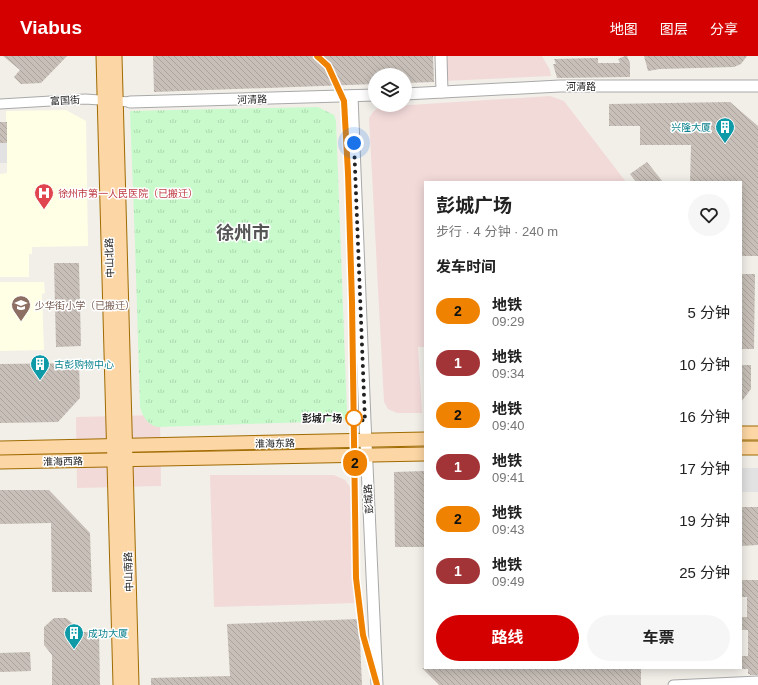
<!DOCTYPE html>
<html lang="zh">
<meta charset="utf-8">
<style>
:root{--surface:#fff;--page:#f6f6f6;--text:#222;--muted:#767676;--accent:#d40000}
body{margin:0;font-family:Arial,"Noto Sans SC",sans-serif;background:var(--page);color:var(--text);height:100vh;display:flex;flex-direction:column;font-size:15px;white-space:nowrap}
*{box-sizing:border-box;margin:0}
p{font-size:13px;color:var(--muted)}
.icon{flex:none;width:22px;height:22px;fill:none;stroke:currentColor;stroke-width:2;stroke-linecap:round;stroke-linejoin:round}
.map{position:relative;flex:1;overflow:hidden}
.drawer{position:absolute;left:424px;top:125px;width:318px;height:488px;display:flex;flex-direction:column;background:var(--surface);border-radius:0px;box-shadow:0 2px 10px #0003}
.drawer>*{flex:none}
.badge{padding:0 8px;border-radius:13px;font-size:14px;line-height:26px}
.controls{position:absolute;left:368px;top:12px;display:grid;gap:8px}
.controls a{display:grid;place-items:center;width:44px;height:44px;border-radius:50%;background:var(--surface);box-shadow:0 2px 10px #0003;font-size:20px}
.you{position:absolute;width:20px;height:20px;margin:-10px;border:3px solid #fff;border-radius:50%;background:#1a73e8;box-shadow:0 0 0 6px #1a73e833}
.map>.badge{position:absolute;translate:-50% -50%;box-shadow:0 0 0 2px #fff}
h2{padding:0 12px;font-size:15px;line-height:36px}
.round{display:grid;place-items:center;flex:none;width:42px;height:42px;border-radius:21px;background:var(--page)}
.head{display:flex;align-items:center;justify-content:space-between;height:68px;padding:0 12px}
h1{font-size:19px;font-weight:700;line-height:30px}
.primary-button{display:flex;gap:8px;margin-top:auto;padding:8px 12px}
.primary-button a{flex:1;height:46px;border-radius:24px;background:var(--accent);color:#fff;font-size:16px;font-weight:700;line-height:46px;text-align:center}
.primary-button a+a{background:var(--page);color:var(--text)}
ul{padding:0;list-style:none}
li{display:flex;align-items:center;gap:12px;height:52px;padding:0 12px}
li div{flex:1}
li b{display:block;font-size:15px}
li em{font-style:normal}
li .badge{min-width:44px;font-weight:700;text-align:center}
header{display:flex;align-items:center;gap:24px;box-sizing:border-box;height:56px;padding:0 20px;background:var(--accent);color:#fff}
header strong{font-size:19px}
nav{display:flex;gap:22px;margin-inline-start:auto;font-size:14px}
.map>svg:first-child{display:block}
</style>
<header>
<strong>Viabus</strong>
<nav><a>地图</a><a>图层</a><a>分享</a></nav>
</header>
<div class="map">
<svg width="758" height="629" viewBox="0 0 758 629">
<defs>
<pattern id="park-tufts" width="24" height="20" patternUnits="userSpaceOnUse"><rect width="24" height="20" fill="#c8facc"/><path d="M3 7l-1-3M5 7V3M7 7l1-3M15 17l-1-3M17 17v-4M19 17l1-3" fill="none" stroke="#acd6af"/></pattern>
<pattern id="building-back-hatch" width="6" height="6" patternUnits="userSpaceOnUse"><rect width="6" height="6" fill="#c7bfb8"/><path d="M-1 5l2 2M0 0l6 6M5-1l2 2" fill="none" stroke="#aba49e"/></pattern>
</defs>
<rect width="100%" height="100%" fill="#f2efe9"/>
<g fill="#f2dad9">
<polygon points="443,0 542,0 550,14 551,20 444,25"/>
<polygon points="550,40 564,45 626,126 425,126 425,291 418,291 422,357 397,357 388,353 384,346 369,62 373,56 379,51"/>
<polygon points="160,359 161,430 77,432 76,361"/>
<polygon points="210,419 334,419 345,424 350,431 357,547 214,551"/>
</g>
<g fill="#ffffe5">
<polygon points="66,54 86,65 88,190 32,191 32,198 29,198 29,221 0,221 0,118 7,117 6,55"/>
<polygon points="0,226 44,226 45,237 42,238 44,294 0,295"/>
</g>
<path fill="url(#park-tufts)" d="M318,51L334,59L336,65L347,358L343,365L157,371C147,368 143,361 140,351L135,187L130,55Z"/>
<g fill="#e2e2e2">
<rect x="0" y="87" width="7" height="20"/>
<rect x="741" y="412" width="17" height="24"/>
</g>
<g fill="url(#building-back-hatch)">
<polygon points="3,0 67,0 41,27 21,28 14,21 20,14"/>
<polygon points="153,0 433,0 434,26 405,27 405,19 375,19 375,28 154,36"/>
<polygon points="625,0 627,0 630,7 630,21 557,22 553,8 556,8 554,3 598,2 598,7 620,7 618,3"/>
<polygon points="644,0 747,0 741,8 734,11 660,13 648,15"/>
<polygon points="730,46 758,70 758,200 741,200 741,126 690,126 691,89 640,89 640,70 609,70 609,48"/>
<rect x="0" y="66" width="7" height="21"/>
<polygon points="647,106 663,126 636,126 630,118"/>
<polygon points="54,207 79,207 81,290 56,291"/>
<polygon points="741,218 755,218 754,293 741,293"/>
<polygon points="79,307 80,342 58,366 0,367 0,308"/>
<polygon points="741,309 751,309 751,333 741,346"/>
<polygon points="425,415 425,491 395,491 394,416"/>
<polygon points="0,434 49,434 90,477 92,536 52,536 51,467 0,468"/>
<polygon points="742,451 758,451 758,489 741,490"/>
<polygon points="741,524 758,524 758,619 750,619 750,618 748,618 748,613 741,613 741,600 748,600 748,574 741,574 741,561 747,561 747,541 741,541"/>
<polygon points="54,562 66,562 83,576 99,576 100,629 52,629 52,599 44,589 44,571"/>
<polygon points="359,563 362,629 151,629 151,622 230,620 227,568"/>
<polygon points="30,596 31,615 0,616 0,597"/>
<polygon points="422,612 641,612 641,629 439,629"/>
</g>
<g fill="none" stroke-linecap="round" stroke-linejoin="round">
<defs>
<g id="minor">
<polyline points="0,48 85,43 130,46"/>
<polyline points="673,629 758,625"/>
</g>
<g id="tertiary">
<polyline points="441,0 442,36"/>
<polyline points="405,38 560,30 758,30"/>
<polyline points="352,40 365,365 377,629"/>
<polyline points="130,46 375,39"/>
</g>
<g id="primary">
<polyline points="103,0 120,629"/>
<polyline points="115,0 132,629"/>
<polyline points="741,377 758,377"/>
<polyline points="0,392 425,383"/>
<polyline points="741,392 758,392"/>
<polyline points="0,406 425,398"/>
</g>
</defs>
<use href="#minor" stroke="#a9a9a9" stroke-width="11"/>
<use href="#tertiary" stroke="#a9a9a9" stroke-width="13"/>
<use href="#primary" stroke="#a06b00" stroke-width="15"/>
<use href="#minor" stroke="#fff" stroke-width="9"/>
<use href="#tertiary" stroke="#fff" stroke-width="11"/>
<use href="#primary" stroke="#fcd6a4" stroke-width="13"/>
</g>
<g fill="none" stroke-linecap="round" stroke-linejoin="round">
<defs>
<polyline id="line" points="317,0 328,10 344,45 348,117 352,246 356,522 363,579 377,629"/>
</defs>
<use href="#line" stroke="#fff" stroke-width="9"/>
<use href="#line" stroke="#ef8200" stroke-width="6"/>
<polyline stroke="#222" stroke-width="4" stroke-dasharray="0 7.2" points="354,87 365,365 354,362"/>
</g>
<defs>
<symbol id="building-pin" viewBox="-11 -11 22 30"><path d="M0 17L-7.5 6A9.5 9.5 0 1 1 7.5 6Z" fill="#0f9aa8" stroke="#fff"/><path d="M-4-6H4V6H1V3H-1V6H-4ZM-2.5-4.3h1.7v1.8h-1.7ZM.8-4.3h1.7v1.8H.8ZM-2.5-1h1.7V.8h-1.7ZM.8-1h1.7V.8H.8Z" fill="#fff"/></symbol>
<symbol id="hospital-pin" viewBox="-11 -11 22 30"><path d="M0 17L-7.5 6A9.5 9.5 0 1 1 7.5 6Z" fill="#e0444e" stroke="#fff"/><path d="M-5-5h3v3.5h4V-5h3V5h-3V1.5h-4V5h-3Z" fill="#fff"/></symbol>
<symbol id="school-pin" viewBox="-11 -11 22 30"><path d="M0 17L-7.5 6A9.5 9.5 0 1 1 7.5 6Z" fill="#8d6e63" stroke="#fff"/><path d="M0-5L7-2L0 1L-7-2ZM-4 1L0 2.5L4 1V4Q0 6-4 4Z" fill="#fff"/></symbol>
</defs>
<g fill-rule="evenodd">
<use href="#building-pin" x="714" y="60" width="22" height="30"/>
<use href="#hospital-pin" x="33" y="126" width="22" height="30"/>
<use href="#school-pin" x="10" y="238" width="22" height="30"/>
<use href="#building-pin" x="29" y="297" width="22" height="30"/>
<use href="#building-pin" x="63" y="566" width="22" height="30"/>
</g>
<circle fill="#fff" stroke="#ef8200" stroke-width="2" cx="354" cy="362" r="8"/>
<g text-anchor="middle" stroke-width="3" stroke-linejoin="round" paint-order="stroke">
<g font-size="10" fill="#222" stroke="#fff">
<text x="581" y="34">河清路</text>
<text transform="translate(252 43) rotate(-2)" y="4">河清路</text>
<text transform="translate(65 44) rotate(-3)" y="4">富国街</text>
<text transform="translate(109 202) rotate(-92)" y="4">中山北路</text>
<text transform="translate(275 387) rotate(-1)" y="4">淮海东路</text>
<text transform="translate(63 405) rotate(-1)" y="4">淮海西路</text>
<text transform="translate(368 443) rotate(-93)" y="4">彭城路</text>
<text transform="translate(128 516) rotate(-92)" y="4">中山南路</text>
</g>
<g font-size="10" fill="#0d838f" stroke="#fff" text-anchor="start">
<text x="711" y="75" text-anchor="end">兴隆大厦</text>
<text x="54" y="312">古彭购物中心</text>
<text x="88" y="581">成功大厦</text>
</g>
<g font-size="10" fill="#be3a42" stroke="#fff" text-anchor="start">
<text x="58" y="141">徐州市第一人民医院（已搬迁）</text>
</g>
<g font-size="10" fill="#785e54" stroke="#fff" text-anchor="start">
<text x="35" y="253">少华街小学（已搬迁）</text>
</g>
<g font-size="10" font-weight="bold" fill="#222" stroke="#fff" text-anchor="end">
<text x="342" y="366">彭城广场</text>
</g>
<g font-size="18" font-weight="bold" fill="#555" stroke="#fff">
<text x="243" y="183">徐州市</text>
</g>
</g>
</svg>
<div class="controls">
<a><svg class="icon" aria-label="layers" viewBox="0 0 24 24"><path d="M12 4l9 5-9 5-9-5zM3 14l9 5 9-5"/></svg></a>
</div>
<div class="you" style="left:354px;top:87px"></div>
<b class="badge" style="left:355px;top:407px;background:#ef8200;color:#111">2</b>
<section class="drawer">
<div class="head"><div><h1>彭城广场</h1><p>步行 · 4 分钟 · 240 m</p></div><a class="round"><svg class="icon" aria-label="heart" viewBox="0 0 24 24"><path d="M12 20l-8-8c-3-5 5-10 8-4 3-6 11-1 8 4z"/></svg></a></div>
<h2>发车时间</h2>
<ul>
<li><span class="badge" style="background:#ef8200;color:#111">2</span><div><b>地铁</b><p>09:29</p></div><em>5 分钟</em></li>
<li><span class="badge" style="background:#a23337;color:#fff">1</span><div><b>地铁</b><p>09:34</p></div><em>10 分钟</em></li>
<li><span class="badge" style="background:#ef8200;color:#111">2</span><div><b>地铁</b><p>09:40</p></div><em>16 分钟</em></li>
<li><span class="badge" style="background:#a23337;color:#fff">1</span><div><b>地铁</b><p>09:41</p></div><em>17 分钟</em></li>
<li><span class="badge" style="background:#ef8200;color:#111">2</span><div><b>地铁</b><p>09:43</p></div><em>19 分钟</em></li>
<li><span class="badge" style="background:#a23337;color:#fff">1</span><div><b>地铁</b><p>09:49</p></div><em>25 分钟</em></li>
</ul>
<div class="primary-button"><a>路线</a><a>车票</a></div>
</section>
</div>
